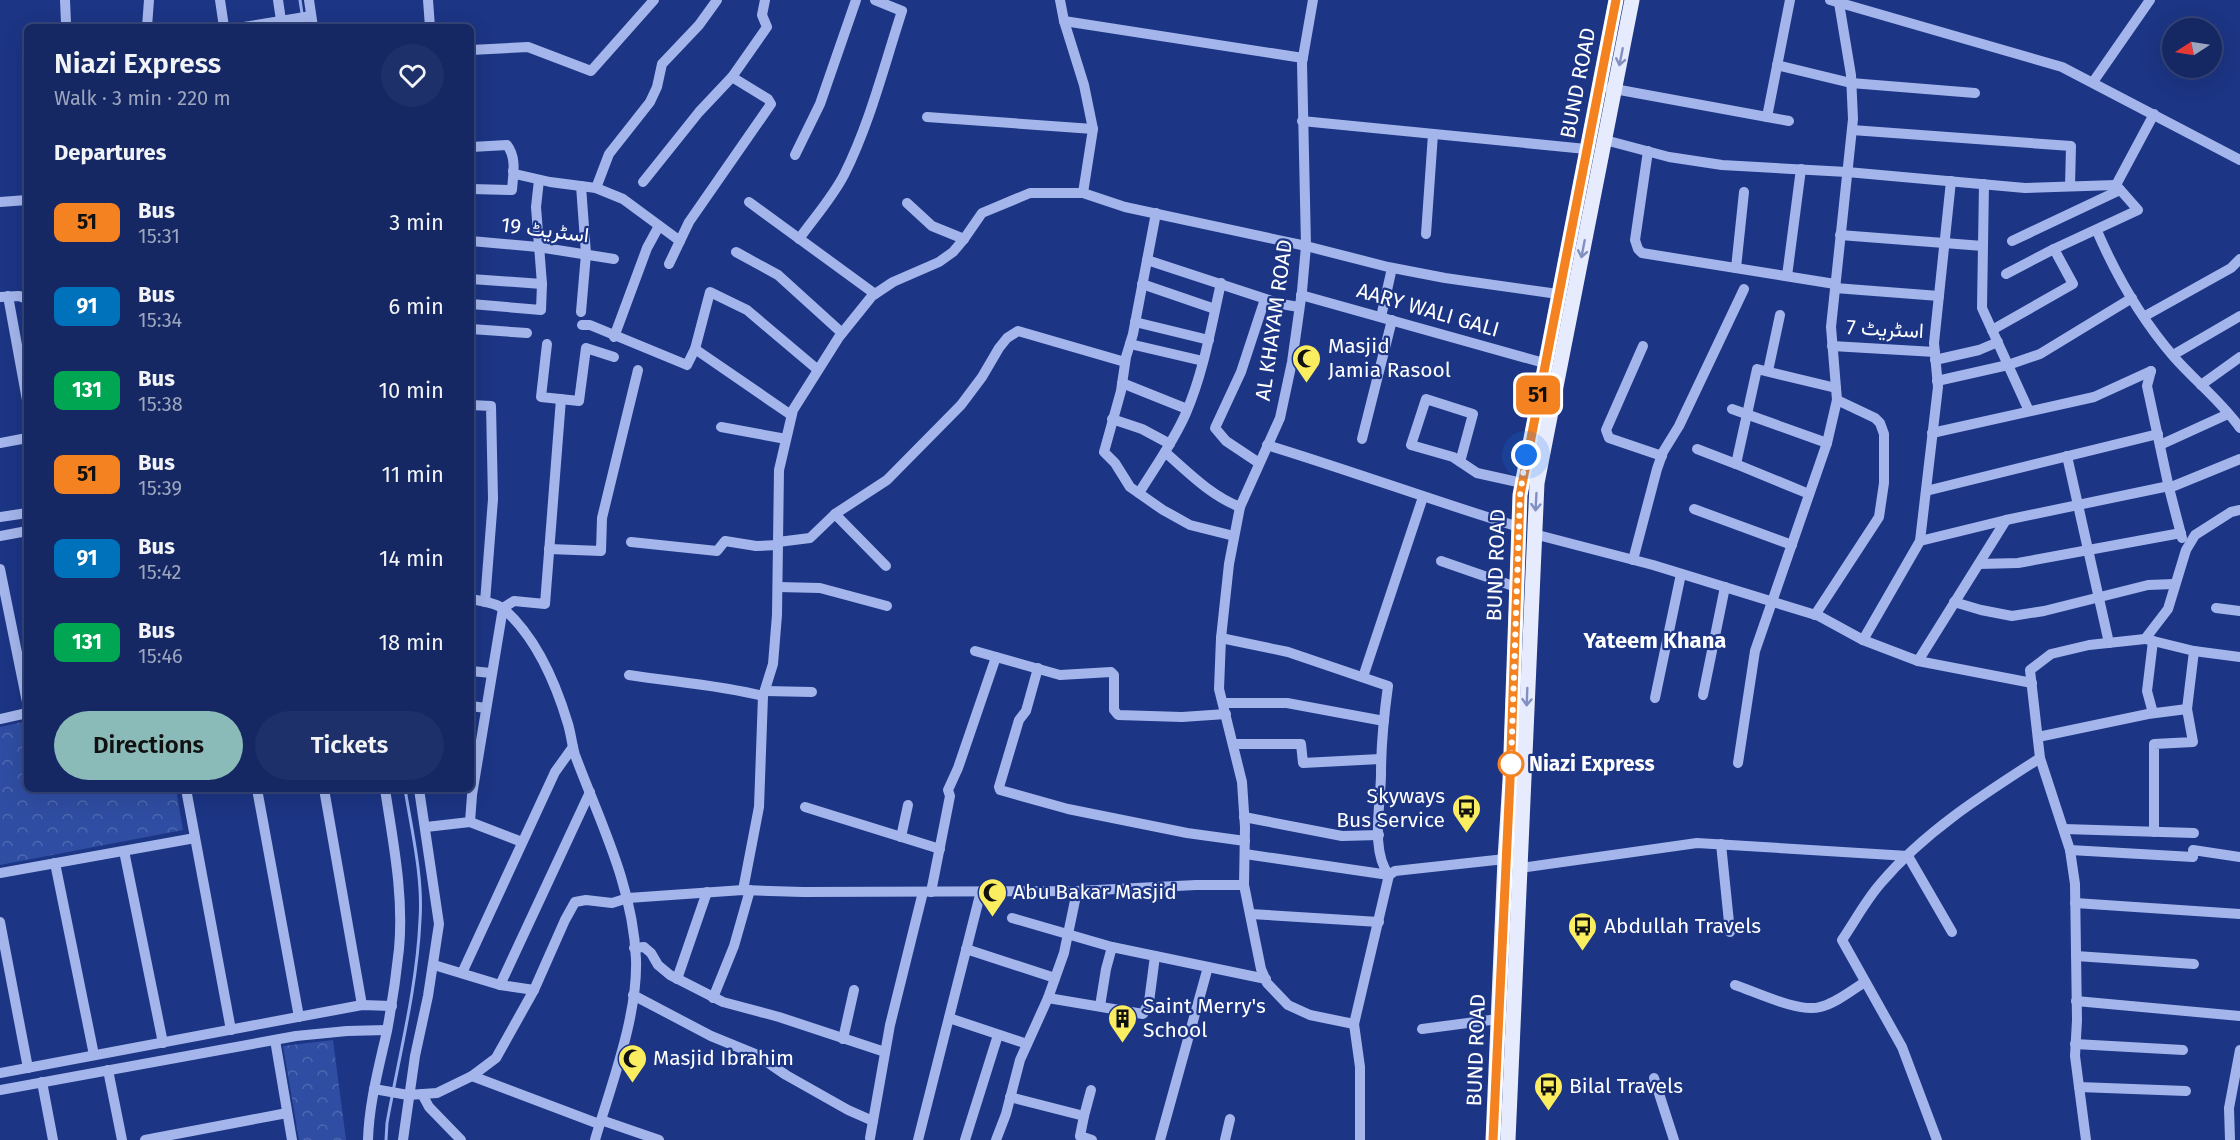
<!DOCTYPE html>
<meta charset="utf-8">
<style>
:root{--surface:#152863;--page:#1e3069;--text:#f1f3f6;--muted:#9da6be;--line:#344478;--accent:#8bbbb9}
body{margin:0;font-family:"Fira Sans",Vazirmatn,sans-serif;background:var(--page);color:var(--text);height:100vh;display:flex;flex-direction:column;font-size:22px;white-space:nowrap}
*{box-sizing:border-box;margin:0}
p{font-size:20px;color:var(--muted)}
.icon{flex:none;width:33px;height:33px;fill:none;stroke:currentColor;stroke-width:2;stroke-linecap:round;stroke-linejoin:round}
.map{position:relative;flex:1;overflow:hidden}
.drawer{position:absolute;left:24px;top:24px;width:450px;height:768px;display:flex;flex-direction:column;background:var(--surface);border-radius:9px;box-shadow:0 6px 24px #0002,0 0 0 2px var(--line)}
.drawer>*{flex:none}
.badge{padding:0 12px;border-radius:9px;font-size:21px;line-height:39px}
.needle{width:39px;rotate:258deg}
.fabs{position:absolute;left:2162px;top:18px;display:grid;gap:12px}
.fabs a{display:grid;place-items:center;width:60px;height:60px;border-radius:50%;background:var(--surface);box-shadow:0 6px 24px #0002,0 0 0 2px var(--line);font-size:30px}
.you{position:absolute;width:30px;height:30px;margin:-15px;border:4px solid #fff;border-radius:50%;background:#1a73e8;box-shadow:0 0 0 9px #1a73e833}
.map>.badge{position:absolute;translate:-50% -50%;box-shadow:0 0 0 3px #fff}
h2{padding:0 30px;font-size:22px;line-height:54px}
.round{display:grid;place-items:center;flex:none;width:63px;height:63px;border-radius:32px;background:var(--page)}
.summary{display:flex;align-items:center;justify-content:space-between;height:102px;padding:0 30px}
h1{font-size:28px;font-weight:600;line-height:45px}
.cta{display:flex;gap:12px;margin-top:auto;padding:12px 30px}
.cta a{flex:1;height:69px;border-radius:36px;background:var(--accent);color:#111;font-size:24px;font-weight:600;line-height:69px;text-align:center}
.cta a+a{background:var(--page);color:var(--text)}
ul{padding:0;list-style:none}
li{display:flex;align-items:center;gap:18px;height:84px;padding:0 30px}
li div{flex:1}
li b{display:block;font-size:22px}
li em{font-style:normal}
li .badge{min-width:66px;font-weight:700;text-align:center}
.map>svg:first-child{display:block}
</style>
<div class="map">
<svg width="2240" height="1140" viewBox="0 0 2240 1140">
<defs>
<pattern id="park-crowns" width="20" height="18" patternUnits="userSpaceOnUse" patternTransform="scale(1.5)"><rect width="20" height="18" fill="#2f4da2"/><path d="M2 6a3 3 0 1 1 6 0M12 15a3 3 0 1 1 6 0" fill="none" stroke="#4e68b0"/></pattern>
</defs>
<rect width="100%" height="100%" fill="#1c3584"/>
<g fill="url(#park-crowns)">
<polygon points="27,721 27,789 176,789 183,830 0,865 0,727"/>
<polygon points="333,1040 346,1140 299,1140 283,1046"/>
</g>
<g fill="none" stroke-linecap="round" stroke-linejoin="round">
<g stroke="#96aded" stroke-width="3">
<polyline points="300,0 304,27"/>
<path d="M386,1140L387,1123C399,1056 417,988 420,920C423,877 412,832 405,789"/>
</g>
<g stroke="#a3b5eb" stroke-width="10">
<polyline points="65,0 66,23"/>
<polyline points="220,0 224,27"/>
<polyline points="278,0 282,27"/>
<polyline points="309,0 313,27"/>
<polyline points="428,0 430,27"/>
<polyline points="1060,0 1064,21 1084,85 1093,129 1083,193"/>
<polyline points="1313,0 1302,63 1306,246 1302,291 1292,362 1280,418 1240,507 1229,564 1221,638 1219,689 1242,782 1245,827 1244,885 1261,969 1267,983 1288,1005 1310,1015 1354,1024"/>
<polyline points="1830,0 2062,67 2240,160"/>
<polyline points="1064,21 1303,58"/>
<polyline points="147,27 149,0"/>
<polyline points="244,27 311,16"/>
<polyline points="471,50 528,47 591,71 654,0"/>
<polyline points="1777,65 1851,83 1975,93"/>
<polyline points="2093,82 2150,0"/>
<polyline points="1609,88 1789,121"/>
<polyline points="927,117 1093,129"/>
<polyline points="1767,117 1790,0"/>
<polyline points="1302,121 1586,149"/>
<polyline points="1852,130 2071,146 2070,186"/>
<polyline points="1605,140 1669,157 1722,165 1847,172 2025,188 2116,185"/>
<path d="M471,147L507,145C517,158 513,175 512,190L471,189"/>
<polyline points="1648,151 1635,240 1638,249 1642,253 1835,284"/>
<polyline points="795,155 820,104 856,0"/>
<polyline points="513,171 515,174 550,182 596,188 623,199 680,241"/>
<polyline points="643,182 699,112 732,77 767,27 762,15 765,0"/>
<polyline points="1984,184 1982,308 2029,411"/>
<polyline points="2116,185 2154,114"/>
<polyline points="581,186 586,254 581,312"/>
<polyline points="596,188 609,154 650,102 657,87 662,64 699,25 717,0"/>
<polyline points="0,202 27,200"/>
<polyline points="749,202 875,294"/>
<polyline points="907,203 932,226 964,239"/>
<polyline points="1156,213 1133,334 1126,357 1121,391 1104,452 1115,463 1130,487 1163,510 1190,525 1234,536"/>
<path d="M2097,231C2116,275 2142,320 2174,357C2195,381 2222,402 2240,428"/>
<polyline points="1426,234 1433,134"/>
<polyline points="1840,235 1983,246"/>
<path d="M799,239C814,218 832,198 844,175C870,123 884,66 902,11L875,0"/>
<polyline points="471,241 538,247 614,259"/>
<polyline points="2012,241 2120,190"/>
<polyline points="736,252 778,275 842,333"/>
<polyline points="1147,260 1281,304 1299,307"/>
<polyline points="669,264 689,222 771,104 768,99 732,77"/>
<polyline points="1736,268 1744,192"/>
<polyline points="2006,274 2054,249"/>
<polyline points="1787,276 1801,169"/>
<polyline points="471,279 542,284"/>
<polyline points="1142,284 1215,309"/>
<polyline points="1835,288 1939,296"/>
<polyline points="1301,295 1544,363"/>
<polyline points="8,296 27,400"/>
<polyline points="0,297 19,296 27,299"/>
<polyline points="471,304 541,310 542,284 536,207 539,180"/>
<polyline points="2145,316 2231,268 2240,259"/>
<polyline points="1381,317 1392,268"/>
<polyline points="1135,322 1209,340"/>
<polyline points="582,325 590,325 687,365 695,349 710,292 747,310 818,370"/>
<polyline points="471,329 527,333"/>
<polyline points="1992,330 2073,284 2054,249 2138,210 2116,185"/>
<polyline points="614,337 647,248 659,226"/>
<polyline points="547,344 541,397 579,401 586,348 614,357"/>
<polyline points="1130,344 1203,361"/>
<polyline points="1643,346 1606,430 1609,438 1662,456"/>
<polyline points="1832,346 1935,352"/>
<polyline points="695,349 791,415"/>
<polyline points="2173,355 2240,316"/>
<polyline points="1935,360 1979,350 1998,342"/>
<polyline points="1768,371 1780,315"/>
<polyline points="2151,371 2147,386 2169,488 2182,538"/>
<polyline points="1937,381 2008,365 2040,354 2132,298"/>
<polyline points="1122,383 1187,409"/>
<polyline points="2201,385 2240,357"/>
<polyline points="471,405 491,406 493,499 485,602"/>
<polyline points="1732,409 1827,443"/>
<polyline points="1112,419 1142,429 1170,444"/>
<polyline points="721,427 786,439"/>
<polyline points="1932,433 2094,397 2151,371"/>
<polyline points="1362,439 1392,320"/>
<polyline points="0,443 27,438"/>
<path d="M1267,445C1352,471 1434,501 1519,527"/>
<polyline points="2160,445 2228,414"/>
<polyline points="1697,449 1736,464"/>
<path d="M1165,452C1189,473 1210,495 1240,507"/>
<polyline points="2067,456 2109,643"/>
<polyline points="1460,462 1473,414 1426,399 1411,445 1453,457 1477,473 1522,483"/>
<polyline points="1259,463 1226,441 1215,428 1241,372 1265,299"/>
<polyline points="2169,488 2240,459"/>
<polyline points="1926,491 2158,434"/>
<path d="M1139,493C1155,467 1174,441 1186,413C1204,371 1211,327 1221,283"/>
<polyline points="1809,494 1736,464 1757,369 1836,388"/>
<polyline points="1694,509 1792,545"/>
<polyline points="835,514 886,566"/>
<polyline points="0,517 27,513"/>
<polyline points="1534,534 1653,565 1819,616 1863,640 1918,661 2032,683"/>
<polyline points="0,536 27,531"/>
<polyline points="1920,541 2006,520 2169,486"/>
<polyline points="631,542 717,551 725,541 756,546 778,545"/>
<polyline points="778,542 810,538 835,514 887,480 961,405 982,377 999,348 1007,338 1018,331 1125,362"/>
<polyline points="549,549 601,551 602,518 638,370"/>
<polyline points="1633,560 1657,469 1663,452 1679,426 1744,289"/>
<polyline points="1441,561 1516,587"/>
<polyline points="1979,564 2018,563 2181,533"/>
<polyline points="0,569 27,702"/>
<polyline points="778,587 820,588 887,606"/>
<path d="M471,599C481,601 498,603 505,610C537,639 556,684 568,724C571,734 572,745 575,755C600,822 633,886 636,959C638,1016 611,1085 595,1140"/>
<polyline points="1954,602 1981,610 2012,616 2044,611 2148,585 2174,584"/>
<polyline points="2216,608 2240,611"/>
<polyline points="1815,615 1879,517 1884,483 1884,434 1880,423 1875,418 1837,400"/>
<path d="M1221,638L1288,652L1388,686C1384,715 1381,744 1381,774C1381,803 1370,851 1389,875"/>
<polyline points="2145,639 2194,651 2240,657"/>
<polyline points="1863,640 1920,541 1938,387 1934,343 1951,181"/>
<polyline points="975,651 1060,675 1111,672 1114,675 1114,710 1118,715 1182,717 1226,714"/>
<polyline points="1918,661 2006,520"/>
<polyline points="1038,668 1026,711 1019,720 999,787 1000,790 1068,809 1187,833 1245,841"/>
<polyline points="471,671 491,673"/>
<path d="M629,675C674,682 719,685 763,696"/>
<polyline points="1363,677 1423,497"/>
<polyline points="765,691 812,692"/>
<polyline points="1703,695 1725,587"/>
<polyline points="1655,698 1681,574"/>
<polyline points="1223,703 1287,703 1384,721"/>
<polyline points="471,706 486,708"/>
<polyline points="2153,713 2147,691 2153,641"/>
<polyline points="0,719 27,713"/>
<polyline points="2038,737 2148,714 2187,709"/>
<polyline points="1233,744 1301,744 1303,763 1380,759"/>
<polyline points="1738,763 1755,651 1827,443 1837,400 1831,327 1853,119 1851,75 1839,3"/>
<polyline points="186,789 231,1030"/>
<polyline points="257,789 299,1017"/>
<polyline points="324,789 362,1005"/>
<polyline points="805,807 940,849"/>
<polyline points="1244,817 1342,836 1379,835"/>
<polyline points="470,822 472,795 503,608 514,601 545,604 561,399"/>
<polyline points="426,827 470,822 522,842"/>
<polyline points="2064,829 2194,833"/>
<polyline points="2154,832 2154,744 2193,742 2187,709 2194,651"/>
<polyline points="901,837 908,805"/>
<polyline points="1721,844 1730,932"/>
<polyline points="2070,850 2193,857 2193,850 2240,857"/>
<polyline points="124,851 163,1043"/>
<polyline points="1245,854 1389,875 1395,871 1505,859"/>
<polyline points="55,863 94,1055"/>
<polyline points="1520,868 1697,843 1908,856 1952,932"/>
<polyline points="0,873 195,838"/>
<polyline points="743,890 759,807 763,696 773,664 777,615 779,470 793,410 839,337 872,296 893,282 939,262 953,252 964,239 982,213 1030,193 1083,193 1125,207 1306,246 1388,267 1445,278 1558,294"/>
<polyline points="931,892 950,796 948,790 958,768 996,657"/>
<polyline points="2075,903 2240,914"/>
<polyline points="1250,914 1379,922"/>
<polyline points="1012,918 1112,947 1266,979"/>
<polyline points="0,922 28,1068"/>
<polyline points="634,948 644,947 651,953 658,965 670,975 723,1002 779,1017 885,1052"/>
<polyline points="966,949 1055,978"/>
<polyline points="2076,956 2194,964"/>
<polyline points="434,965 500,985 534,990"/>
<polyline points="462,973 555,772 573,747"/>
<polyline points="677,979 707,892"/>
<polyline points="500,985 590,792"/>
<path d="M1735,985C1756,992 1799,1013 1820,1007C1835,1004 1852,990 1865,982"/>
<polyline points="633,995 711,1036 755,1054 786,1075 848,1110 873,1121"/>
<polyline points="713,998 734,946 750,890"/>
<polyline points="1048,998 1143,1014 1149,1002 1155,956"/>
<polyline points="2076,1001 2240,1016"/>
<polyline points="1100,1006 1106,969 1112,947"/>
<polyline points="949,1018 1027,1044"/>
<polyline points="1422,1029 1498,1019"/>
<polyline points="843,1039 854,990"/>
<polyline points="275,1040 292,1140"/>
<polyline points="2075,1044 2183,1050"/>
<polyline points="108,1070 122,1140"/>
<polyline points="0,1073 362,1005 392,1006"/>
<polyline points="472,1076 599,1124"/>
<polyline points="1654,1078 1674,1140"/>
<polyline points="42,1082 53,1140"/>
<polyline points="2079,1087 2186,1091"/>
<polyline points="374,1089 408,1095 437,1093 472,1076 496,1058 534,990 565,920 575,902 586,900 612,903 628,898 743,890 803,892 1077,891 1196,885 1244,885"/>
<polyline points="0,1090 296,1036 347,1031 387,1030"/>
<polyline points="422,1094 429,1107 461,1140"/>
<polyline points="1010,1097 1084,1116 1080,1136 1092,1140"/>
<polyline points="1084,1116 1091,1090"/>
<polyline points="601,1120 659,1140"/>
<polyline points="870,1138 890,1025 923,892"/>
<polyline points="145,1140 287,1113"/>
<path d="M368,1140C369,1103 379,1067 387,1031C392,1004 396,977 399,949C404,895 393,842 385,789"/>
<polyline points="403,1140 415,1056 428,996 439,924 419,789"/>
<polyline points="918,1140 981,891"/>
<polyline points="965,1140 998,1035"/>
<polyline points="996,1140 1006,1114 1020,1060 1048,998 1064,953 1077,891"/>
<polyline points="1160,1140 1208,967"/>
<polyline points="1225,1140 1230,1119"/>
<polyline points="1360,1140 1360,1067 1354,1024 1389,875"/>
<path d="M1937,1140L1902,1047L1842,940C1855,921 1866,900 1881,883C1925,831 1984,794 2040,758"/>
<polyline points="2086,1140 2075,1056 2077,1020 2075,884 2070,850 2040,758 2030,670 2051,654 2089,645 2145,639 2168,609 2186,550 2195,535 2231,512 2240,510"/>
<polyline points="2230,1140 2229,1108 2240,1050"/>
</g>
<g stroke="#e7ebfe" stroke-width="15">
<polyline points="1493,1140 1505,859 1510,780 1520,495 1616,0"/>
<polyline points="1508,1140 1537,483 1632,0"/>
</g>
</g>
<defs><path id="oneway-shaft" d="M-6 0H5M1.5-3L5.5 0L1.5 3" fill="none" stroke-width="1.6" stroke-linecap="round" stroke-linejoin="round" transform="scale(1.5)"/></defs>
<g stroke="#8290c1">
<use href="#oneway-shaft" transform="translate(1621 57) rotate(101)"/>
<use href="#oneway-shaft" transform="translate(1583 249) rotate(101)"/>
<use href="#oneway-shaft" transform="translate(1536 502) rotate(93)"/>
<use href="#oneway-shaft" transform="translate(1527 697) rotate(92)"/>
</g>
<g fill="none" stroke-linecap="round" stroke-linejoin="round">
<defs>
<polyline id="line" points="1493,1140 1510,780 1520,495 1616,0"/>
</defs>
<use href="#line" stroke="#fff" stroke-width="14"/>
<use href="#line" stroke="#f58220" stroke-width="9"/>
<polyline stroke="#fff" stroke-width="6" stroke-dasharray="0 10.8" points="1511,764 1520,495 1526,455"/>
</g>
<defs>
<symbol id="mosque-pin" viewBox="-11 -11 22 30"><path d="M0 17L-7.5 6A9.5 9.5 0 1 1 7.5 6Z" fill="#fbed60" stroke="#1c3584"/><path d="M3.5-4.9A6 6 0 1 0 3.5 4.9A5 5 0 1 1 3.5-4.9Z" fill="#111"/></symbol>
<symbol id="bus-pin" viewBox="-11 -11 22 30"><path d="M0 17L-7.5 6A9.5 9.5 0 1 1 7.5 6Z" fill="#fbed60" stroke="#1c3584"/><path d="M-5-6H5V4H4V6H2V4H-2V6H-4V4H-5ZM-3.5-4V0h7V-4ZM-3.5 1.2v1.5H-2V1.2ZM2 1.2v1.5H3.5V1.2Z" fill="#111"/></symbol>
<symbol id="building-pin" viewBox="-11 -11 22 30"><path d="M0 17L-7.5 6A9.5 9.5 0 1 1 7.5 6Z" fill="#fbed60" stroke="#1c3584"/><path d="M-4-6H4V6H1V3H-1V6H-4ZM-2.5-4.3h1.7v1.8h-1.7ZM.8-4.3h1.7v1.8H.8ZM-2.5-1h1.7V.8h-1.7ZM.8-1h1.7V.8H.8Z" fill="#111"/></symbol>
</defs>
<g fill-rule="evenodd">
<use href="#mosque-pin" x="1290" y="342" width="33" height="45"/>
<use href="#bus-pin" x="1450" y="792" width="33" height="45"/>
<use href="#mosque-pin" x="976" y="876" width="33" height="45"/>
<use href="#bus-pin" x="1566" y="910" width="33" height="45"/>
<use href="#building-pin" x="1106" y="1002" width="33" height="45"/>
<use href="#mosque-pin" x="616" y="1042" width="33" height="45"/>
<use href="#bus-pin" x="1532" y="1070" width="33" height="45"/>
</g>
<circle fill="#fff" stroke="#f58220" stroke-width="3" cx="1511" cy="764" r="12"/>
<g text-anchor="middle" stroke-width="4.5" stroke-linejoin="round" paint-order="stroke">
<g font-size="21" fill="#fff" stroke="#1c3584">
<text transform="translate(1578 83) rotate(-79)" y="7">BUND ROAD</text>
<text transform="translate(545 230) rotate(7)" y="7">اسٹریٹ 19</text>
<text transform="translate(1428 310) rotate(16)" y="7">AARY WALI GALI</text>
<text transform="translate(1274 320) rotate(-82)" y="7">AL KHAYAM ROAD</text>
<text transform="translate(1885 329) rotate(3)" y="7">اسٹریٹ 7</text>
<text transform="translate(1496 565) rotate(-88)" y="7">BUND ROAD</text>
<text transform="translate(1476 1050) rotate(-88)" y="7">BUND ROAD</text>
</g>
<g font-size="21" fill="#fff" stroke="#1c3584" text-anchor="start">
<text x="1328" y="353">Masjid<tspan x="1328" dy="24">Jamia Rasool</tspan></text>
<text x="1445" y="803" text-anchor="end">Skyways<tspan x="1445" dy="24">Bus Service</tspan></text>
<text x="1013" y="899">Abu Bakar Masjid</text>
<text x="1604" y="933">Abdullah Travels</text>
<text x="1143" y="1013">Saint Merry's<tspan x="1143" dy="24">School</tspan></text>
<text x="653" y="1065">Masjid Ibrahim</text>
<text x="1569" y="1093">Bilal Travels</text>
</g>
<g font-size="21" font-weight="bold" fill="#fff" stroke="#1c3584" text-anchor="start">
<text x="1529" y="771">Niazi Express</text>
</g>
<g font-size="22" font-weight="bold" fill="#fff" stroke="#1c3584">
<text x="1655" y="648">Yateem Khana</text>
</g>
</g>
</svg>
<div class="fabs">
<a><svg class="needle" viewBox="-14 -14 28 28"><path d="M0-13l5 13h-10z" fill="#e53935"/><path d="M0 13l5-13h-10z" fill="#9da6be"/></svg></a>
</div>
<div class="you" style="left:1526px;top:455px"></div>
<b class="badge" style="left:1538px;top:395px;background:#f58220;color:#111">51</b>
<section class="drawer">
<div class="summary"><div><h1>Niazi Express</h1><p>Walk · 3 min · 220 m</p></div><a class="round"><svg class="icon" aria-label="heart" viewBox="0 0 24 24"><path d="M12 20l-8-8c-3-5 5-10 8-4 3-6 11-1 8 4z"/></svg></a></div>
<h2>Departures</h2>
<ul>
<li><span class="badge" style="background:#f58220;color:#111">51</span><div><b>Bus</b><p>15:31</p></div><em>3 min</em></li>
<li><span class="badge" style="background:#0072bc;color:#fff">91</span><div><b>Bus</b><p>15:34</p></div><em>6 min</em></li>
<li><span class="badge" style="background:#00a651;color:#fff">131</span><div><b>Bus</b><p>15:38</p></div><em>10 min</em></li>
<li><span class="badge" style="background:#f58220;color:#111">51</span><div><b>Bus</b><p>15:39</p></div><em>11 min</em></li>
<li><span class="badge" style="background:#0072bc;color:#fff">91</span><div><b>Bus</b><p>15:42</p></div><em>14 min</em></li>
<li><span class="badge" style="background:#00a651;color:#fff">131</span><div><b>Bus</b><p>15:46</p></div><em>18 min</em></li>
</ul>
<div class="cta"><a>Directions</a><a>Tickets</a></div>
</section>
</div>
